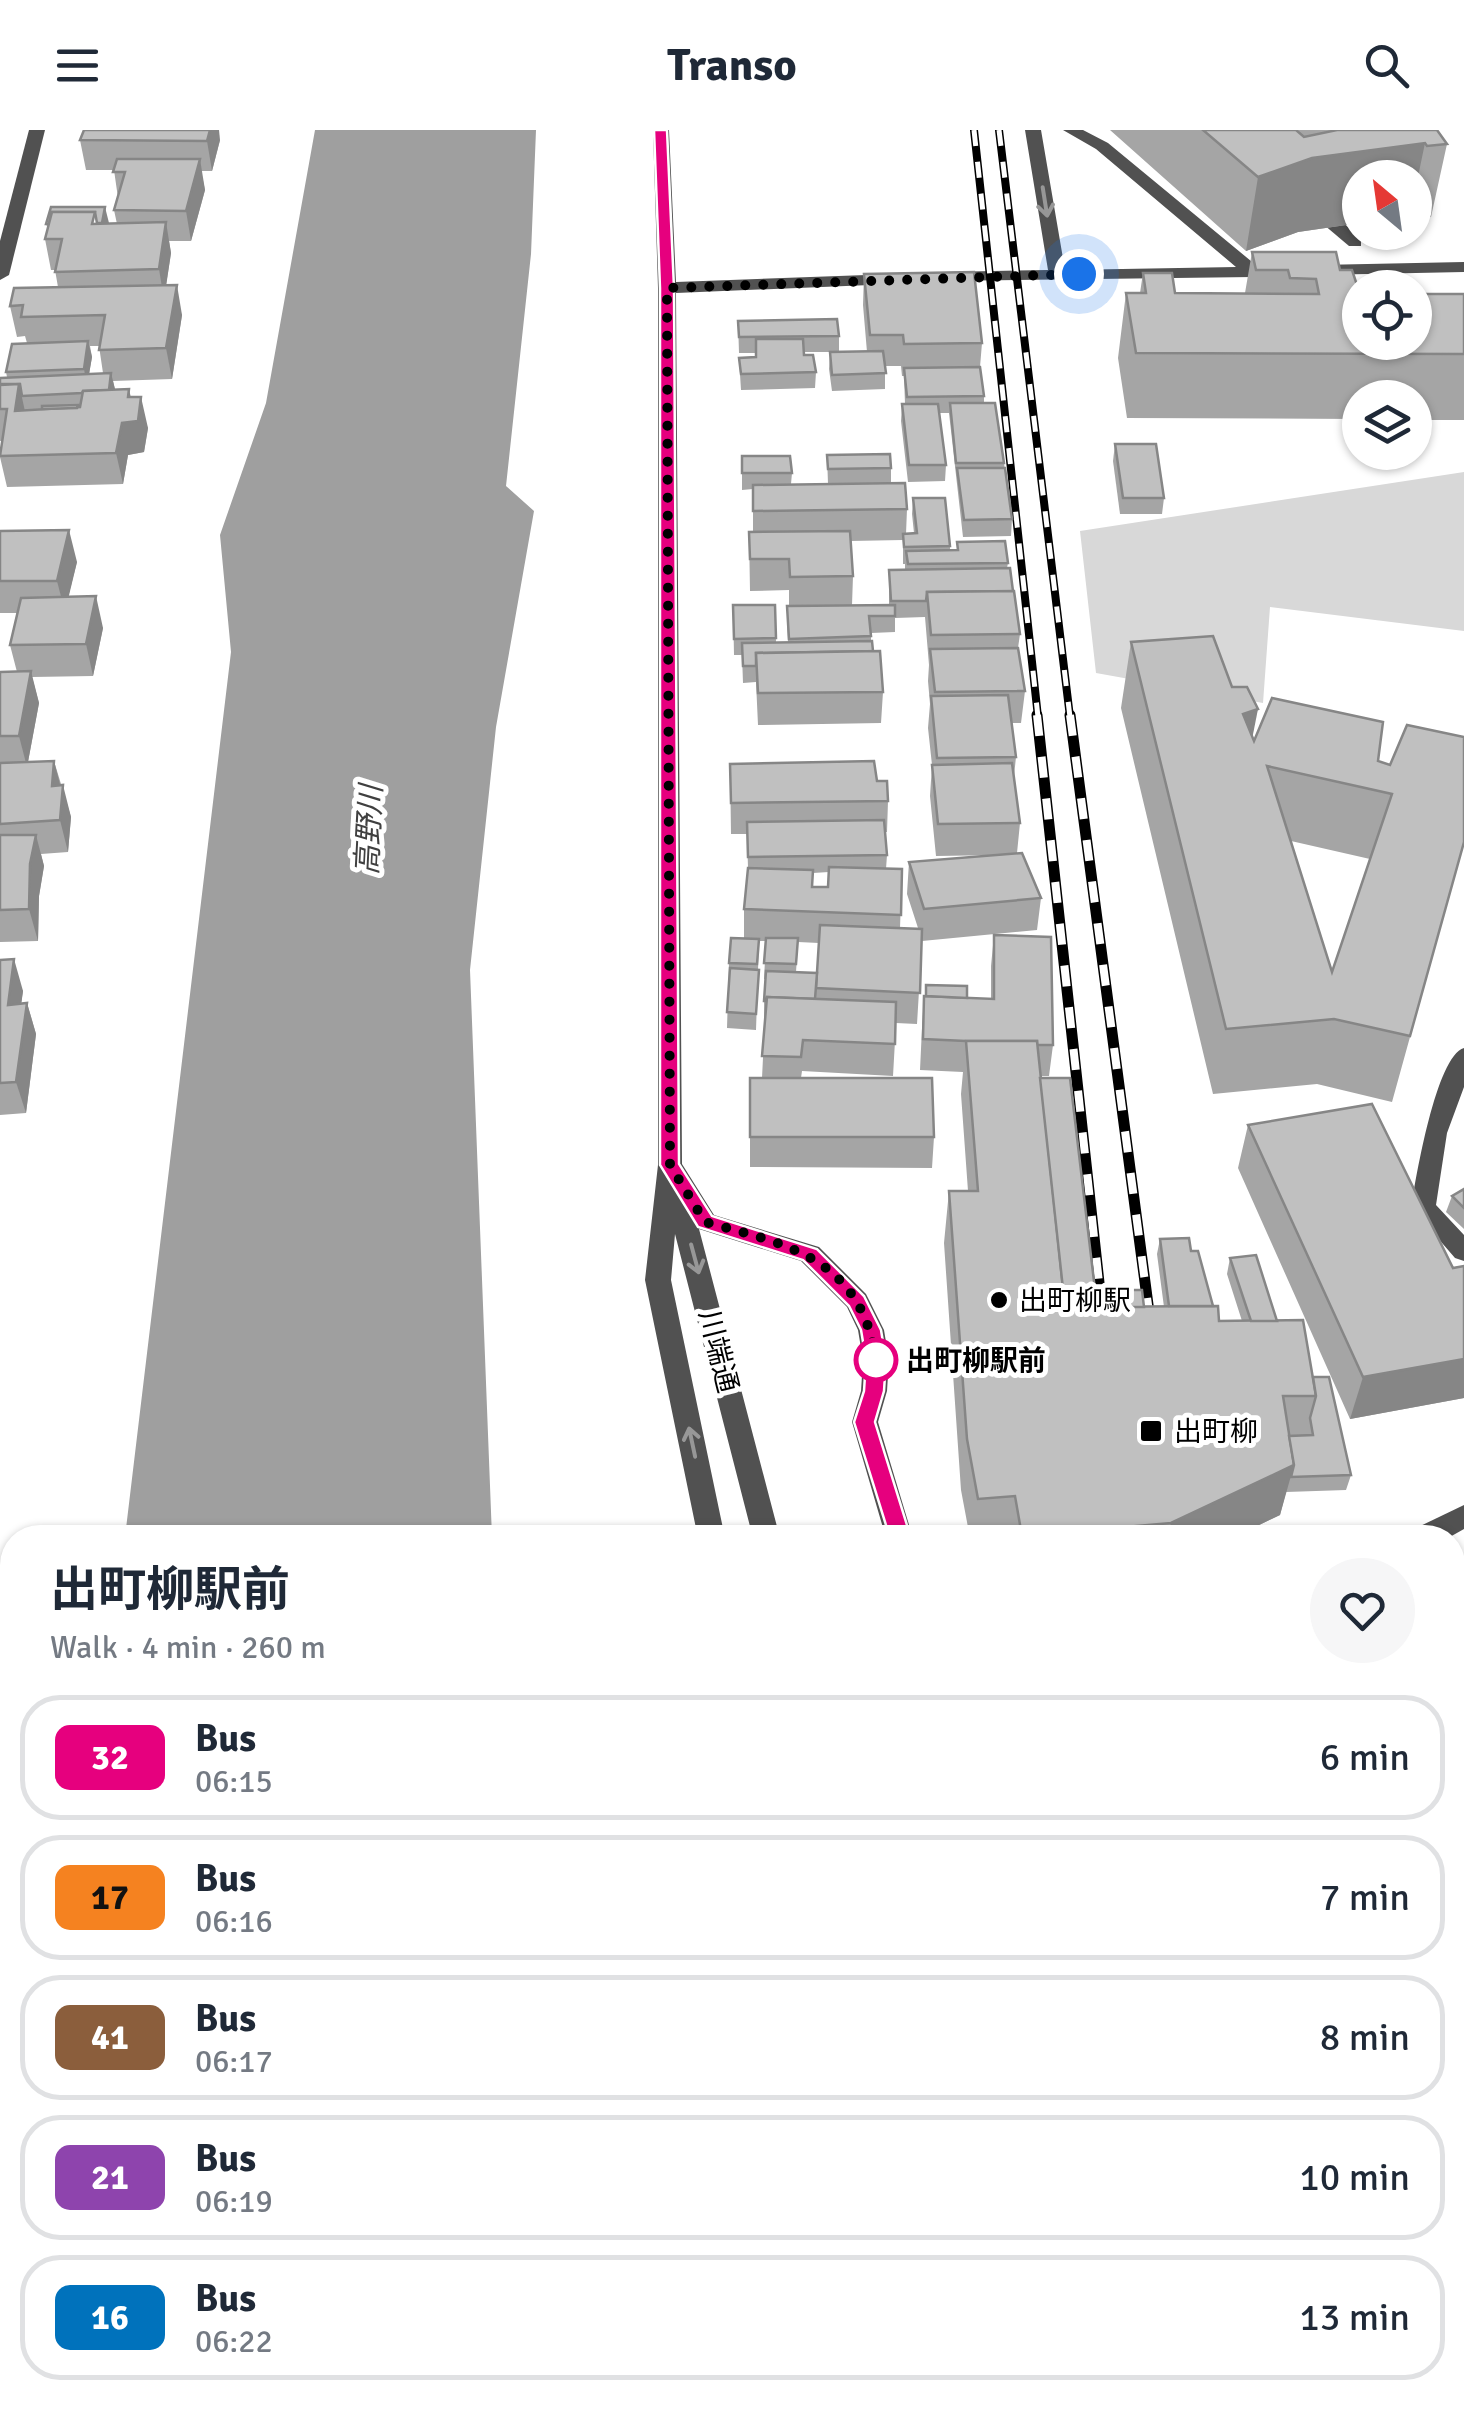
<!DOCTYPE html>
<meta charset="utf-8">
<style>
:root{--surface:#fff;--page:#f6f6f7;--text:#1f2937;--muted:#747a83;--line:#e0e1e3}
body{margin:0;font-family:Signika,"Noto Sans JP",sans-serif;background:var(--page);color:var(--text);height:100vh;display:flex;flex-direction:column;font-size:38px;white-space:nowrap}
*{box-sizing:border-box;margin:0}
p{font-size:32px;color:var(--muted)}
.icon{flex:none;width:55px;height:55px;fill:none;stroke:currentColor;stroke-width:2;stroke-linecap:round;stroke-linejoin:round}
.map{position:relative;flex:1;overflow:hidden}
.drawer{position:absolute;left:0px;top:1395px;width:1465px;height:892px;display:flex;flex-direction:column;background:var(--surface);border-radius:40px 40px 0 0;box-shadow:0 2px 8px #0004}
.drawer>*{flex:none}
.badge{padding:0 20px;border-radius:15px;font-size:35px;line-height:65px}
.needle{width:65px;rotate:331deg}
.controls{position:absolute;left:1342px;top:30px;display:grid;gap:20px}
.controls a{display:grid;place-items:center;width:90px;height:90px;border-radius:50%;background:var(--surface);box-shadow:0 2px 8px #0004;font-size:50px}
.you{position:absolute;width:50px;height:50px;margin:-25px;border:8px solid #fff;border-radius:50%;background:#1a73e8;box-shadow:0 0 0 15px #1a73e833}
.map>.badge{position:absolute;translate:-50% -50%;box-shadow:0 0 0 5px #fff}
.round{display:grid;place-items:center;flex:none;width:105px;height:105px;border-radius:52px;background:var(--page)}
.headline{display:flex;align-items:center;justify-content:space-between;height:170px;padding:0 50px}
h1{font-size:48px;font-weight:700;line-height:75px}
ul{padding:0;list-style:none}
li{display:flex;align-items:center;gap:30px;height:125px;margin:0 20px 15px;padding:0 30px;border:5px solid var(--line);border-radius:40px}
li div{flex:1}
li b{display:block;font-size:38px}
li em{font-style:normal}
li .badge{min-width:110px;font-weight:700;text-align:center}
header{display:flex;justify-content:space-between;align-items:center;height:130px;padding:0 50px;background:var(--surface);font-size:45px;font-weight:700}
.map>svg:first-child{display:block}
</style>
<header><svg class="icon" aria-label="menu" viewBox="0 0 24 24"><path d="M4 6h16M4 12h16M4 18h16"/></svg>Transo<svg class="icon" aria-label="search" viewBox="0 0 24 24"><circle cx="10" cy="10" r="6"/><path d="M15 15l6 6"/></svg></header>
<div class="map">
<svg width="1464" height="2287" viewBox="0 0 1464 2287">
<rect width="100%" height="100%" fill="#fff"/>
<g fill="#d8d8d8">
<polygon points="1464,342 1464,501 1270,477 1263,573 1096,543 1080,401"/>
<polygon points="12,1876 12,2275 78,2275 78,2287 0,2287 0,1879"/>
</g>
<g fill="#9f9f9f">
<polygon points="315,0 536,0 531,124 506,356 534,381 496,597 470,840 492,1407 125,1407 231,522 220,405 266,273"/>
<polygon points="115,2275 609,2275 611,2287 116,2287"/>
</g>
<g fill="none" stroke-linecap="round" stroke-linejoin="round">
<g fill="#515151" fill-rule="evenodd">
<polygon points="29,0 45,0 9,145 0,150 0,111"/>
<polygon points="653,0 669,0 676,152 894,144 903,149 894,154 676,163 682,1034 714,1085 819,1117 866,1164 884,1200 889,1230 887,1261 878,1292 913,1408 886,1408 852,1292 861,1261 863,1230 858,1200 847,1177 801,1131 699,1099 780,1408 753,1408 675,1104 671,1150 725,1408 698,1408 645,1150 658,1035 658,158"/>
<polygon points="1025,0 1041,0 1065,140 1236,137 1096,19 1063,0 1083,0 1108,13 1257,136 1279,136 1288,141 1279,146 1253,147 938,151 935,147 944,142 1048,140"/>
<polygon points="1304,70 1316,70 1361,108 1361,116 1349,116 1304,78"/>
<polygon points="1464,132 1464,142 1319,145 1310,140 1319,135"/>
<path d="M1464,918V957L1447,1003L1436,1075L1464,1105V1131L1455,1128L1411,1077C1416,1048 1436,926 1464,918Z"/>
<polygon points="1464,1375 1464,1399 1448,1408 1409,1408 1412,1400"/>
<polygon points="12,1792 12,1820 0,1823 0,1795"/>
<polygon points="932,2275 967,2275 972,2287 937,2287"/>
<polygon points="1040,2275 1074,2275 1079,2287 1045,2287"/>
</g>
<defs>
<g id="rail-far1">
<polyline points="974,0 1038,587"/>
<polyline points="999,0 1070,587"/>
</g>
<g id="rail">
<polyline points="1037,585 1101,1171"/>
<polyline points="1070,585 1152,1205"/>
</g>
</defs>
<use href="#rail-far1" stroke="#000" stroke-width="8"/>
<use href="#rail" stroke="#000" stroke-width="11"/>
<use href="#rail-far1" stroke="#fff" stroke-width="5" stroke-dasharray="16" stroke-linecap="butt"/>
<use href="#rail" stroke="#fff" stroke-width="8" stroke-dasharray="21" stroke-linecap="butt"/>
</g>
<g fill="#a5a5a5" fill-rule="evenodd">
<polygon points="1110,0 1437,0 1447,14 1431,87 1415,89 1415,48 1360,48 1360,93 1298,102 1246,121"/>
<path d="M80,10H220L212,41H201L205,60L191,111H169L171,123L166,155L182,185L172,249L113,251L115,260L131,267L148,298L144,322L128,325L123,354L7,357L0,327L2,311H0V248L7,247L6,242L27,213L25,206L17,207L10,176L58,157L55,140H51L45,109L48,99L46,94H117L114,80L118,68L114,40H86ZM90,216H99L103,243L89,244L92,227Z"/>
<polygon points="1252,122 1340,140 1359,164 1464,164 1464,290 1415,290 1415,268 1360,268 1360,289 1127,288 1118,228 1126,163 1140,163 1143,143 1175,163 1245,163"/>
<polygon points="864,144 982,213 980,237 984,266 984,273 1004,333 1012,389 1011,406 963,407 949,283 939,283 946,335 945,351 908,352 901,291 902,274 905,274 904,246 902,246 901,236 885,236 885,259 832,261 829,239 830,222 867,222 863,175"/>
<polygon points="738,191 839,206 839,222 804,222 816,242 815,258 741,260 739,228 756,227 756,223 739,223"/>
<polygon points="1115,314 1164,368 1162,384 1120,384 1113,331"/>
<path d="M827,325L891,338V353L907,379L906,404L914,403L912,384L913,368L950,416V420H957V412L1008,433L1007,438L1020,504L1018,518L1025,561L1021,593H1011L1016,627L1014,646L1020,693L1017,723L1041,768L1037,800L922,811L917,894L896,893L893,946L802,941L801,948L934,1007L932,1038L750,1037V948H762L765,887H764V871L766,849H764L766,811H759L756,900L727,898L729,833L744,808V779L748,738L747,704H731L730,634L877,651L888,671L887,702H885L887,725L886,739H902L900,798H918L907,764L909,732L999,725L936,726L930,666L932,635L928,598L930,574L928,551L929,535L925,487L895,488V502L871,503V511L883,562L881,593L758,595L756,552L743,553L742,525H734L733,475H775L776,512H788L787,493V476H789V460L750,461L749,402H753V359L742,360V326L792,343L791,354H828ZM903,410V434H905V439L889,440V475H852L853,446L850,411ZM829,742L828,757H812L813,743ZM798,812L819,813L817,843L796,842Z"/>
<polygon points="0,401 77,432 68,467 103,498 93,546 32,547 39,573 28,632 54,631 71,687 68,722 41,724 44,736 39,766 38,811 0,812 0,542 17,542 10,515 18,483 0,483"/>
<path d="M1131,512L1232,557L1254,611L1378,631L1464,712L1392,972L1317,954L1213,964L1121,578ZM1291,711L1370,729L1332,842Z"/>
<polygon points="994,805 1053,915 1049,946 1040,946 1095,1160 1144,1177 1164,1177 1157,1124 1160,1109 1191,1121 1219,1191 1242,1191 1227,1144 1230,1128 1277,1191 1313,1247 1351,1345 1346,1360 1286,1362 1280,1385 1232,1408 970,1408 961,1360 944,1113 949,1061 968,1061 961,964 963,942 920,940 922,898 924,866 991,869 991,836"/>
<polygon points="0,830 23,861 21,874 27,873 36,904 26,983 0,985"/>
<polygon points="1248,995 1453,1138 1464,1136 1464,1268 1350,1289 1238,1038"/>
<polygon points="1464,1059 1464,1099 1446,1082 1452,1066"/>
<polygon points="1464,1461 1464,1703 1453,1709 1464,1724 1464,2087 1452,2094 1452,1467"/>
<polygon points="1295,2275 1410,2275 1417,2287 1296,2287 1292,2281"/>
</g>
<g fill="#868686">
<polygon points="210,0 219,0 220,10 212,41 207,11"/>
<polygon points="1425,13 1415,61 1415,48 1360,48 1360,93 1298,102 1246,121 1258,47 1312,28"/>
<polygon points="200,29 205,60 191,111 186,81"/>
<polygon points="105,77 109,93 105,109 102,93"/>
<polygon points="166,92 171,123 164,170 159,139"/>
<polygon points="177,155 182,185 172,249 166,218"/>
<polygon points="88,211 92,227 87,256 84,239"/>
<polygon points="111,243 115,259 109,262"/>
<polygon points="19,254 26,286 15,281"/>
<polygon points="129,259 136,291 141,267 148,298 144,322 128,325 123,354 116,323"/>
<polygon points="69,400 77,432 65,482 57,451"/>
<polygon points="96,466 103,498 93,546 86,514"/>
<polygon points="31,541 39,573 27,637 19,606"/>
<polygon points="1258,579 1245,645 1243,584"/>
<polygon points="54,631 62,662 52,656"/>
<polygon points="63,655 71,687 68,722 60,690"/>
<polygon points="36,705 44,736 39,766 38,811 29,779 30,734"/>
<polygon points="14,829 23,861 17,906 8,875"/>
<polygon points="27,873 36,904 26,983 16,952"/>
<polygon points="1464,1229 1464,1268 1350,1289 1363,1247"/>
<polygon points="1294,1335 1280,1385 1232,1408 1167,1408 1171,1393"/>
<polygon points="1462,1516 1452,1539 1452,1520"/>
<polygon points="1464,1683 1464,1703 1452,1709 1452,1689"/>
<polygon points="1464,2063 1464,2087 1452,2094 1452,2069"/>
</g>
<g fill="#c0c0c0" stroke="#868686" stroke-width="2.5" fill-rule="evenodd">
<polygon points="84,0 210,0 207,11 80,10"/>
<polygon points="1203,0 1296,0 1304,7 1337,0 1437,0 1447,14 1427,16 1425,13 1312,28 1258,47"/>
<polygon points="117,29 200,29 186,81 114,80 125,42 113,42"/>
<polygon points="51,77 105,77 102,93 97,93 95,82 52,82 49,94 46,94"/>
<polygon points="52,82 95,82 92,94 166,92 159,139 55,142 62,109 45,109"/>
<polygon points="1252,122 1336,122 1340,140 1352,140 1360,164 1360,212 1415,212 1415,164 1464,164 1464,224 1136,223 1126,163 1146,163 1143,143 1172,143 1175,163 1319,164 1316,149 1290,148 1288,140 1256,140"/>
<polygon points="974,142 982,213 904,214 903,205 870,205 864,144"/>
<polygon points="177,155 166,218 99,220 105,185 21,187 23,175 10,176 14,158"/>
<polygon points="837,189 839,206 739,207 738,191"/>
<polygon points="756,209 803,209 804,225 813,225 816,242 741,244 739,228 756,227"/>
<polygon points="88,211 84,239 6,242 12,214"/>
<polygon points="883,221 886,243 832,245 830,222"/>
<polygon points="980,237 984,266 907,267 904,238"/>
<polygon points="111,243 109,260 83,261 82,263 22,266 20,254 0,254 0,248"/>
<polygon points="19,254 15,281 80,277 83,261 129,259 128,267 141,267 138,291 122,293 116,323 0,326 7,279 0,279 0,255"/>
<polygon points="950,273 995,273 1004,333 956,333"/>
<polygon points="902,274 938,274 946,335 909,335"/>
<polygon points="78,275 77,278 42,279 42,276"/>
<polygon points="1115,314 1156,314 1164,368 1123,368"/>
<polygon points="890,324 891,338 828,339 827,325"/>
<polygon points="742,326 790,326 792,343 742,343"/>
<polygon points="957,338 1005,338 1012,389 964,390"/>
<polygon points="905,353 907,379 753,381 753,355"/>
<polygon points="913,368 945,368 950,416 904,417 903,404 917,403"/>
<polygon points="69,400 57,451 0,451 0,401"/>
<polygon points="850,401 853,446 790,447 789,429 750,429 749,402"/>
<polygon points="1005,411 1008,433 908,434 906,421 958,420 957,412"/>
<polygon points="1010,438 1013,461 927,462 926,471 891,471 889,440"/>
<polygon points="1014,461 1020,504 931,505 927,462"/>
<polygon points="96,466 86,514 10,515 21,468"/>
<polygon points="733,475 775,475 776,508 734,509"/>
<polygon points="895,475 895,486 869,486 871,506 789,509 787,476"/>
<path d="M1213,506L1232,557H1247L1258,579L1243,584L1254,611L1272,568L1383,592L1378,631L1390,635L1407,595L1464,607V712L1410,906L1334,889L1226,899L1131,512ZM1267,636L1392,664L1332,842Z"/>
<polygon points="872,511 873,521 756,523 756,536 743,536 742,513"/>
<polygon points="1018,518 1025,561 935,562 930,519"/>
<polygon points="880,521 883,562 758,563 756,523"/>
<polygon points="31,541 19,606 0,606 0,542"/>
<polygon points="1008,565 1016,627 937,628 931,566"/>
<polygon points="54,631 52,656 63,655 60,690 0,694 0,633"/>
<polygon points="874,631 877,651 887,651 888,671 731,673 730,634"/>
<polygon points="1012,633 1020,693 938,694 932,635"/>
<polygon points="884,690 887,725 748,727 747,692"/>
<polygon points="0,705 36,705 30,734 29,779 0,780"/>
<polygon points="1022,723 1041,768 924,779 909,732"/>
<polygon points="829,737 902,739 901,785 744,779 748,738 813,740 812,757 828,757"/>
<polygon points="820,795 922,799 920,863 816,858"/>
<polygon points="994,805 1051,807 1053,915 1037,915 1037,911 966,911 923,909 924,866 994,869"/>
<polygon points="731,808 759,809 757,834 729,833"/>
<polygon points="766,808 798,808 796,834 764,833"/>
<polygon points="14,829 8,875 27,873 16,952 0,953 0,830"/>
<polygon points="730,838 759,840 756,884 727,882"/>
<polygon points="766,841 817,843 815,869 767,867 766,871 764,871"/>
<polygon points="926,855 967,856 967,868 926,866"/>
<polygon points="767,867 896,872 895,914 803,910 801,927 762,926"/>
<polygon points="966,911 1037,911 1065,1177 1218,1176 1219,1191 1303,1190 1316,1266 1283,1266 1294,1335 1171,1393 1022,1406 1015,1366 978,1369 967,1309 949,1061 978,1061"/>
<polygon points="750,948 932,948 934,1007 750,1007"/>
<polygon points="1040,948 1070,948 1095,1160 1142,1160 1144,1177 1065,1177"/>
<polygon points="1372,974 1453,1138 1464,1136 1464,1229 1363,1247 1248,995"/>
<polygon points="1464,1059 1464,1078 1452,1066"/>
<polygon points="1189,1108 1191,1121 1198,1121 1213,1176 1169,1176 1160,1109"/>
<polygon points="1256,1125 1277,1191 1251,1191 1230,1128"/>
<polygon points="1313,1247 1329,1247 1351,1345 1291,1347 1294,1335 1289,1306 1313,1305 1310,1288 1316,1266"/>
<polygon points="1464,1461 1464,1502 1452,1488 1452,1467"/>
<polygon points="1452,1503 1462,1516 1452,1520"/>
<polygon points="1464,1527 1464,1606 1452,1592 1452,1533"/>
<polygon points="1452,1605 1464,1620 1464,1683 1452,1689"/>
<polygon points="1452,1709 1464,1724 1464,2063 1452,2069"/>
<polygon points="1300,2275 1410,2275 1417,2287 1307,2287"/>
</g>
<defs><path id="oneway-shaft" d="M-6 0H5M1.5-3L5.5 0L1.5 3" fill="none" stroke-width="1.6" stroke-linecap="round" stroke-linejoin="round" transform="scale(2.5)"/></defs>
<g stroke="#979797">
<use href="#oneway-shaft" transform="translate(1045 72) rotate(81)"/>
<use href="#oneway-shaft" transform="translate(695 1129) rotate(75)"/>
<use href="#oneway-shaft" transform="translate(692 1312) rotate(-102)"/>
</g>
<polygon fill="#e6007e" stroke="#fff" stroke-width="2.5" points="654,0 667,0 674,158 679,1034 712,1086 817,1119 864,1166 881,1200 886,1230 884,1261 875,1292 911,1408 900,1416 890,1408 854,1292 864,1261 866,1230 861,1200 849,1176 803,1130 698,1097 660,1035 660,158"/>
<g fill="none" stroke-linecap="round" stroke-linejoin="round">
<path stroke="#000" stroke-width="10" stroke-dasharray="0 18" d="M876,1230C861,1129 790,1115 705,1092L670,1035L667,158L1079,144"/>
</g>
<g fill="#000" stroke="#fff" stroke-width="4">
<circle cx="999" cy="1170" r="10"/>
<rect x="1139" y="1289" width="24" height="24" rx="5"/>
</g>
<circle fill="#fff" stroke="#e6007e" stroke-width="5" cx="876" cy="1230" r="20"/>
<g text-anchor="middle" stroke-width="10" stroke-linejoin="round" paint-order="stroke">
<g font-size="28" fill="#000" stroke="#fff" text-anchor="start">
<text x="1019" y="1180">出町柳駅</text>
<text x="1174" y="1311">出町柳</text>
</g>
<g font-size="28" fill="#000" stroke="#fff">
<text transform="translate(719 1221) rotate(76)" y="10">川端通</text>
</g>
<g font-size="28" font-weight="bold" fill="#000" stroke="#fff" text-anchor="start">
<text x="906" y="1240">出町柳駅前</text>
</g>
<g font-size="30" font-style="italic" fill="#404040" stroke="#fff">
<text transform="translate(369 700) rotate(-87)" y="10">高野川</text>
</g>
</g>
</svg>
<div class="controls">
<a><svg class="needle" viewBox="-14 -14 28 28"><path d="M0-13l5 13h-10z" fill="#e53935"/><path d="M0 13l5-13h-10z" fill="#747a83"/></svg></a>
<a><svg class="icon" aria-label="locate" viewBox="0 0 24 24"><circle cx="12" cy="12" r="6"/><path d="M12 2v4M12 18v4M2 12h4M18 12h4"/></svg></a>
<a><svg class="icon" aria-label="layers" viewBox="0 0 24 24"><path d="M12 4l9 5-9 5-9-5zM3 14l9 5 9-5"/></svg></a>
</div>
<div class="you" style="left:1079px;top:144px"></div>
<section class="drawer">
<div class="headline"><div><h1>出町柳駅前</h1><p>Walk · 4 min · 260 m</p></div><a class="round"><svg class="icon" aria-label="heart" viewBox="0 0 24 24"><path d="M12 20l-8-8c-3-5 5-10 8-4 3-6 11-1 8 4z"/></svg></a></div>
<ul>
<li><span class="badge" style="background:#e6007e;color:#fff">32</span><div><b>Bus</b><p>06:15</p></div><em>6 min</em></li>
<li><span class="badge" style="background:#f58220;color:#111">17</span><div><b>Bus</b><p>06:16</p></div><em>7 min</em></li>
<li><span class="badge" style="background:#8b5e3c;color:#fff">41</span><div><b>Bus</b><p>06:17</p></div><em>8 min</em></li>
<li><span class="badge" style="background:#8e44ad;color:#fff">21</span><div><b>Bus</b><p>06:19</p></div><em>10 min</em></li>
<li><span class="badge" style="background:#0072bc;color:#fff">16</span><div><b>Bus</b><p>06:22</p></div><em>13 min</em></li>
</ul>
</section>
</div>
